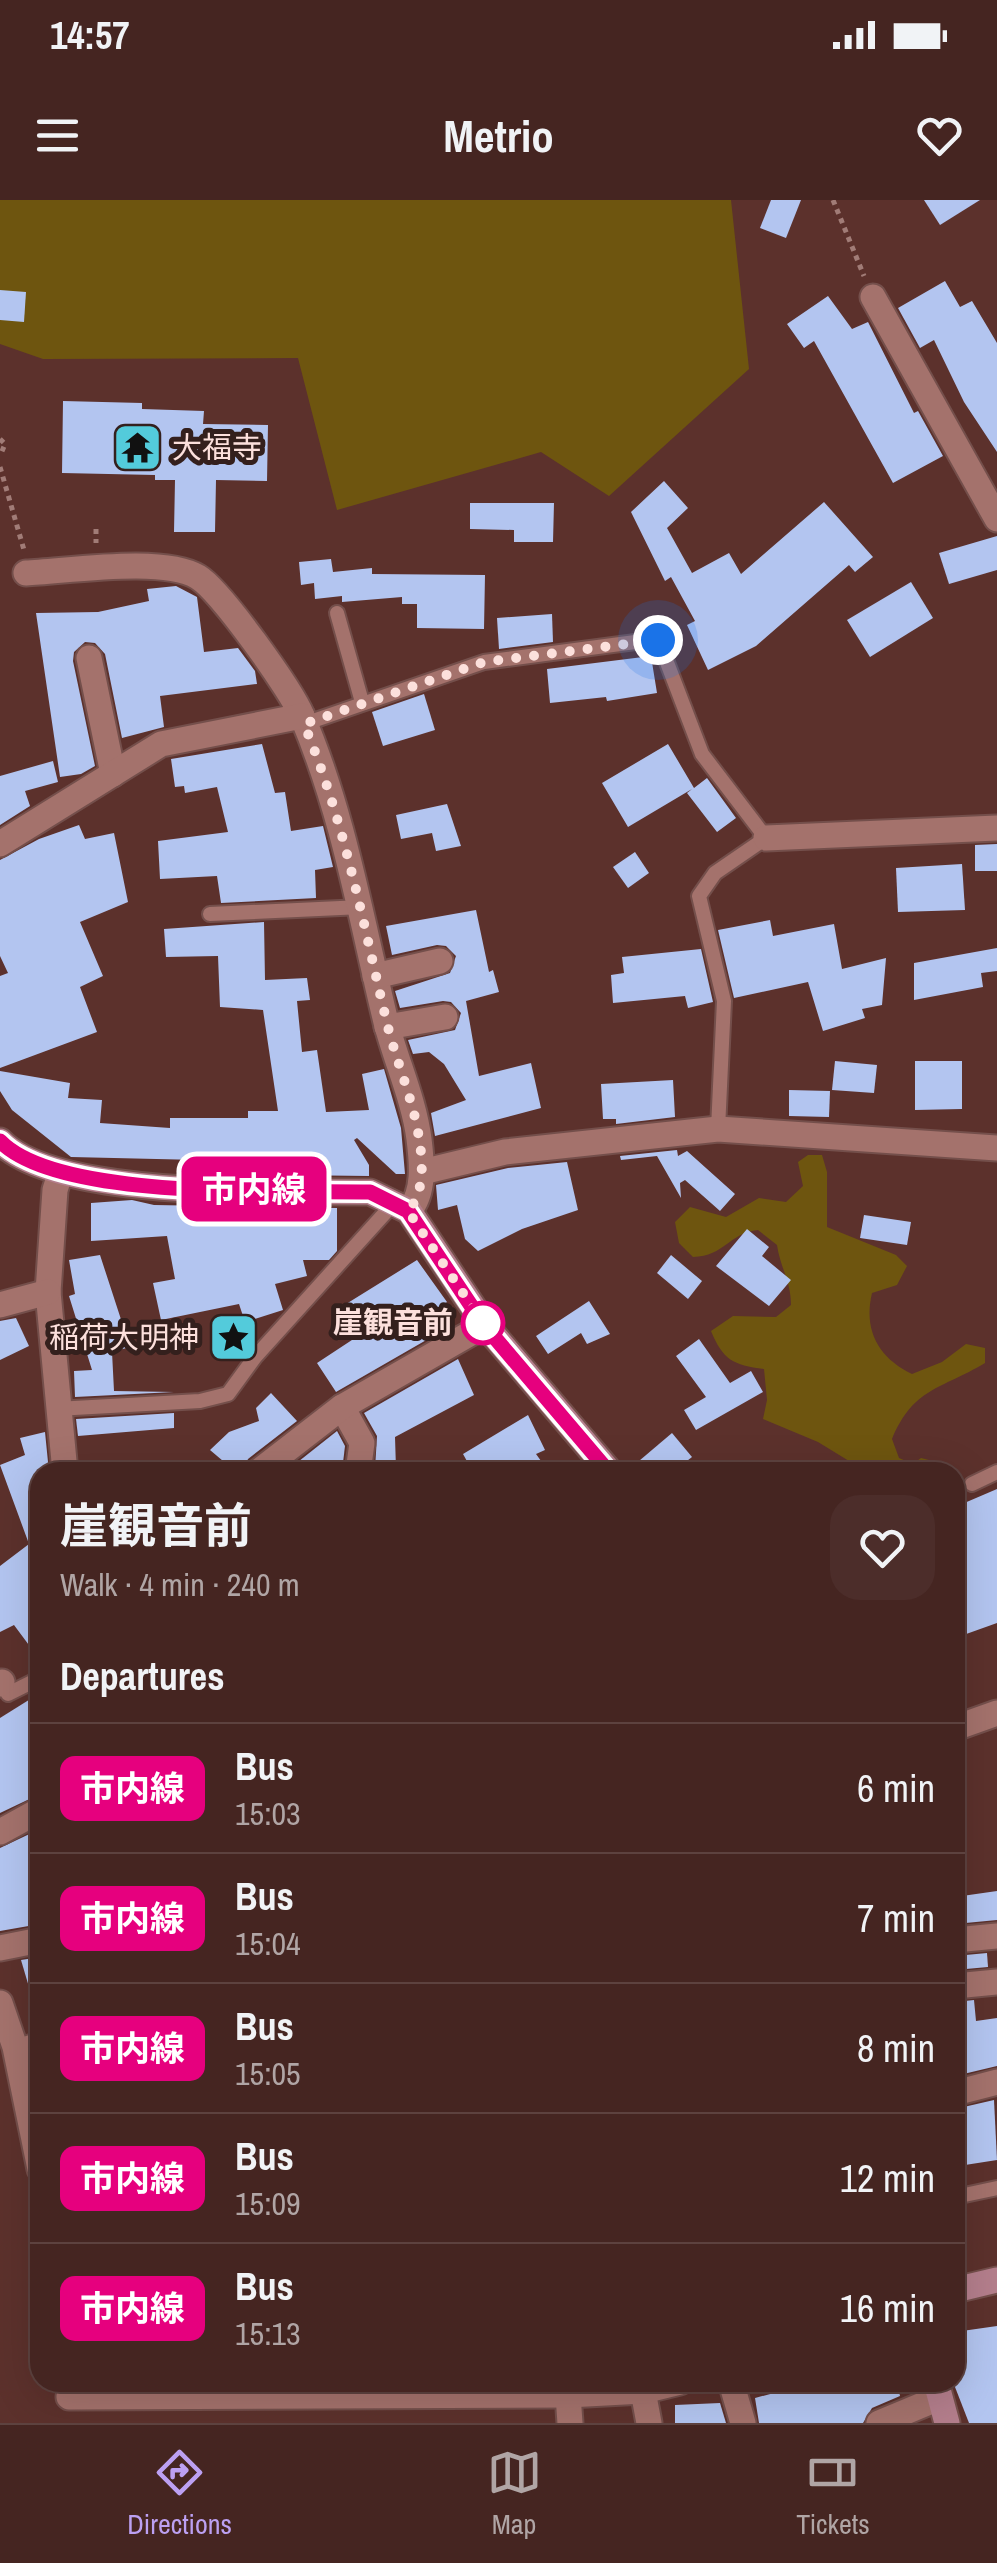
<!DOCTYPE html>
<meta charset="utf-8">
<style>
:root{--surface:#452521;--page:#4c2d2a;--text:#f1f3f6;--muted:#b0a5a5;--line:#5d423f;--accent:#bca0f2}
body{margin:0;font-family:"Archivo Narrow","Noto Sans JP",sans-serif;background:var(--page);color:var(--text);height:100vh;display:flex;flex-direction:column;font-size:38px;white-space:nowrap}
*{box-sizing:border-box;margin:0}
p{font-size:32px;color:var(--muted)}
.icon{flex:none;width:55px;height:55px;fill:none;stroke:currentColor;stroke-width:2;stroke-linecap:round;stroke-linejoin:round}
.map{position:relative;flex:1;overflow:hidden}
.side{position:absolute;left:30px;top:1262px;width:935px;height:930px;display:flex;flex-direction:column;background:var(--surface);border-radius:30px;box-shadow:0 10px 40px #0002,0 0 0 2px var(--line)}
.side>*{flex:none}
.badge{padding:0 20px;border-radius:15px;font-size:35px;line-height:65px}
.you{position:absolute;width:50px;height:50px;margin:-25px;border:8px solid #fff;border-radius:50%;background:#1a73e8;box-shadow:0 0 0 15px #1a73e833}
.map>.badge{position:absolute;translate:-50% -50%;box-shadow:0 0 0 5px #fff}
h2{padding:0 30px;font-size:38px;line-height:90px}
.round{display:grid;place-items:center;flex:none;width:105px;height:105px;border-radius:30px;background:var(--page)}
.headline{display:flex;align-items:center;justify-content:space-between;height:170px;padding:0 30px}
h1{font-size:48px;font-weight:700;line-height:75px}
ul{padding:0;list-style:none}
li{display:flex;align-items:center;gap:30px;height:130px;padding:0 30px;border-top:2px solid var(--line)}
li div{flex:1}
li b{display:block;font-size:38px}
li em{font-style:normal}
li .badge{min-width:110px;font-weight:700;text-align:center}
.status{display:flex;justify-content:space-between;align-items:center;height:70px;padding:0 50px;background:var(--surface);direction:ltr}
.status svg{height:28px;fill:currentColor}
header{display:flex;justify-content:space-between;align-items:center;height:130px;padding:0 30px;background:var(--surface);font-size:45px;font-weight:700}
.dock{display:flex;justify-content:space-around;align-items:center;height:140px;border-top:2px solid var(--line);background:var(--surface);font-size:28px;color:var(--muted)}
.dock a{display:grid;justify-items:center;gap:5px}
.dock .current{color:var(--accent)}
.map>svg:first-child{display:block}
</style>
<div class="status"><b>14:57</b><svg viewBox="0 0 49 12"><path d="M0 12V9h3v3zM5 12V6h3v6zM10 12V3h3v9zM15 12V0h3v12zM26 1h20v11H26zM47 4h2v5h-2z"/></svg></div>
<header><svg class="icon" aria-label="menu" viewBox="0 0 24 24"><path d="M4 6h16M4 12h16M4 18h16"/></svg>Metrio<svg class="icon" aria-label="heart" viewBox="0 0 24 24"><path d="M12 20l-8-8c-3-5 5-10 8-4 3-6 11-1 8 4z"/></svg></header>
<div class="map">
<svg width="997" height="2223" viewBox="0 0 997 2223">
<rect width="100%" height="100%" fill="#5c312c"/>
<g fill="#6e550f">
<polygon points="0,0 731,0 749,169 609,296 541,252 337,310 298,158 43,159 0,144"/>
<path d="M808,955H822L827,972V1027L896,1055L907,1066L897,1085L872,1093C863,1131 879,1158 912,1174L942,1162L966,1144L985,1148V1163C940,1190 914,1187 892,1239L899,1258L913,1264L921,1258L941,1263L944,1272H867L818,1242L763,1219L767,1200L764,1169C733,1165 723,1160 711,1131L733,1116L776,1117L791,1105C791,1081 780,1067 777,1045L758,1030C729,1033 725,1056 693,1057L679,1043L675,1022L690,1007L726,1017L759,998L786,1002L803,986L798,962Z"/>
</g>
<g fill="#b3c5f0">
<polygon points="771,0 801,0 786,38 760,28"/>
<polygon points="924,0 980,0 940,25"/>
<polygon points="945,81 960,107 972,101 997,143 997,252 964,202 934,140 920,148 898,108"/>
<polygon points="0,90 26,92 24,122 0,120"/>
<polygon points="828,96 852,129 868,122 914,213 918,211 943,256 893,283 814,141 804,148 787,124"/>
<polygon points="63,201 142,203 142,209 204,211 203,224 268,225 267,281 216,280 215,332 174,332 175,280 155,280 155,275 62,273"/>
<polygon points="664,281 688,308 667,328 692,373 729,353 741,374 824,302 873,357 855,372 849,365 756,446 708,470 687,425 695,421 671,377 665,381 631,312"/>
<polygon points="470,303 554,303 553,342 514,342 514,330 470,329"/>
<polygon points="997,336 997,370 949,384 939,353"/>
<polygon points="331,359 333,372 372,368 372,374 485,375 484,429 417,428 417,404 402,404 402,397 342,402 342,396 315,399 314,383 301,385 299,362"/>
<polygon points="911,382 933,418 870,457 847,420"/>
<polygon points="176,386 197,397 204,452 238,448 255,471 257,484 160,496 164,527 122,538 105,454 95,443 85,442 74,452 73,461 95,566 81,574 60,577 36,413 98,412 149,401 147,389"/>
<polygon points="552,414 553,442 499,449 497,418"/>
<polygon points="651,456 657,493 607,501 606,497 550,503 547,469"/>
<polygon points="424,494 435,530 383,546 372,512"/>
<polygon points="262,544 275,593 285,592 291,631 323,626 333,667 315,670 316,698 221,703 217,676 160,679 158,641 228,632 217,587 185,593 184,586 175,587 171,559"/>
<polygon points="668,544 694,588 707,578 736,618 717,632 687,593 692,589 628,627 602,583"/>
<polygon points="53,561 58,582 25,591 30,606 0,625 0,576"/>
<polygon points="447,604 461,646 436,651 432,633 401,639 396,615"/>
<polygon points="79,625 85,639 114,633 128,702 80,722 103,776 80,787 97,832 0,868 0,776 8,773 0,756 0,660 39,639"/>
<polygon points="997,644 997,671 975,671 975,645"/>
<polygon points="635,652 649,673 628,688 613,667"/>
<polygon points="962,664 965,710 898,712 896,668"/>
<polygon points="476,710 489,772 493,770 499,792 466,801 479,876 531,863 541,908 435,936 431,913 466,900 444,864 429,852 413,854 408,840 455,830 461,813 451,802 443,801 400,808 395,791 450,773 456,756 446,746 437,745 392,755 386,726"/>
<polygon points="770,720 773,736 834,724 842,769 886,758 882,805 862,809 865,818 823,831 808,782 734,798 718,730"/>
<polygon points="264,722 265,780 307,778 310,800 297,801 302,852 317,850 326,912 369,910 362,874 384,869 401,928 405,974 396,974 357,938 354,940 369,965 369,976 286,975 285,957 242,957 242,961 71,957 12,910 0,891 0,871 70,883 68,898 102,900 100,923 170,928 170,918 248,918 248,911 278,911 263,810 220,807 218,756 166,757 164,729"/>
<polygon points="997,748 997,771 981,773 983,787 914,800 914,763"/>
<polygon points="701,749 713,802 688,808 685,796 613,803 611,775 624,773 622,757"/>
<polygon points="835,861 877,865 874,893 832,890"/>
<polygon points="915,861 962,861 962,909 915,910"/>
<polygon points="673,880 675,917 616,924 616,919 603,919 601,884"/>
<polygon points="789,890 830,891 829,917 789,916"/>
<polygon points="677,950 678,956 687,951 735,994 720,1011 685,980 680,983 681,998 657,956 621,960 620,956"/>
<polygon points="567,962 578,1010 522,1029 478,1051 465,1039 457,1005 438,1010 436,985 508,968"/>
<polygon points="132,1000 154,1005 337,1008 337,1051 329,1060 303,1060 307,1076 275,1084 283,1110 245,1122 239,1104 161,1120 153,1083 175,1079 167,1036 91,1041 91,1003"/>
<polygon points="864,1015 911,1022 907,1045 860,1038"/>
<polygon points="747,1029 769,1047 762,1056 791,1080 769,1106 716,1066"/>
<polygon points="100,1055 130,1147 112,1152 114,1191 174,1192 75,1197 74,1171 92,1170 69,1096 75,1094 69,1060"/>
<polygon points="671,1055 702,1081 688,1099 657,1073"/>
<polygon points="417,1060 447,1102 431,1113 442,1131 336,1192 317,1163 355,1138 338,1109"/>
<polygon points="589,1101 610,1134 587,1144 581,1133 548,1154 536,1136"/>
<polygon points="16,1118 29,1146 0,1160 0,1121"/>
<polygon points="699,1139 730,1183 751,1171 763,1192 696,1230 684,1210 706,1197 676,1156"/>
<polygon points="458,1159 474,1195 395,1237 396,1269 375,1269 377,1236 364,1213"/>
<polygon points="271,1193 297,1221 248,1259 242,1272 236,1272 210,1250 229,1232 259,1221 256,1208"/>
<polygon points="174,1213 174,1228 78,1236 76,1219"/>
<polygon points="528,1215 545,1250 536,1254 549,1272 473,1272 463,1254"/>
<polygon points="337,1231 345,1246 342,1271 289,1269"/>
<polygon points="45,1232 49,1272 40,1272 40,1460 14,1425 0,1432 0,1366 29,1344 0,1265 25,1255 20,1238"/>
<polygon points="672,1233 692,1257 673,1272 626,1272"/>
<polygon points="997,1289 997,1423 955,1438 955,1307"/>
<polygon points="40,1493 40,1594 0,1613 0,1518"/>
<polygon points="40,1629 40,1724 0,1731 0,1648"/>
<polygon points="997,1691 997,1720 955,1724 955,1697"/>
<polygon points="987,1753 988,1767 955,1770 955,1756"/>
<polygon points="40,1757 40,1803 34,1804 21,1760"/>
<polygon points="974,1800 976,1821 997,1818 997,1866 955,1876 955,1802"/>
<polygon points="994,1900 997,1960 965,1965 955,1909"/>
<polygon points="997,2126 997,2223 969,2223 955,2187 955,2132"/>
<polygon points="815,2182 897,2182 900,2196 872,2208 863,2223 759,2223 755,2198"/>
<polygon points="720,2203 726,2223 675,2223 675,2205"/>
</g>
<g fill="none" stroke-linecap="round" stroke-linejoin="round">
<defs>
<g id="lane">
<polyline points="337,413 362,502"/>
<polyline points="304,524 484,462 658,439 702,554 766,638 715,673 699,696 724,801 718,929"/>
<polyline points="210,714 362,707"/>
<polyline points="56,1209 200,1201 228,1194 255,1157 394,1003"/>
<polyline points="972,1284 997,1272"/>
<polyline points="0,1477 8,1494 40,1478"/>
<polyline points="15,1847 40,1839"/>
<polyline points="955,1997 997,1988"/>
</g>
<g id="street">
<polyline points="873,97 997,319"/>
<path d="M26,373C69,371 164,356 198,377C221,391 291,490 302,516C344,615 361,719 386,822C396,861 414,900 419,939C422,963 425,992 409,1011"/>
<polyline points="89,458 113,574"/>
<polyline points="766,638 997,628"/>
<polyline points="0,644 161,544 302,516"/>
<polyline points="375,776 440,761"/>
<polyline points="387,827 445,817"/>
<polyline points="422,972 505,952 718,929 997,948"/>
<polyline points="60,974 55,990 48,1092 65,1272"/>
<polyline points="0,1105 48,1092"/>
<polyline points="342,1207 362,1243 358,1272"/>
<polyline points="258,1272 342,1207 485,1125"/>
<polyline points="0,1484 2,1482"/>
<polyline points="955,1528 997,1513"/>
<polyline points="0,1632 40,1610"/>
<polyline points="955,1740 997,1736"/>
<polyline points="0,1748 40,1740"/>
<polyline points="955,1786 997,1782"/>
<polyline points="0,1803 15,1847 40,1969"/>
<polyline points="955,1893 997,1882"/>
<polyline points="731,2182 743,2223"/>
<polyline points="643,2191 649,2223"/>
<polyline points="568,2195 570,2223"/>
<polyline points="69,2197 568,2195 643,2191 680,2182"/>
<polyline points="879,2223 939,2198"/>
</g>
<g id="secondary">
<path d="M0,941C58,1001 285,990 370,992L409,1011L485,1125L610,1272"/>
<polyline points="955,2090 997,2080"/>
<polyline points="936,2182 947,2223"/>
</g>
</defs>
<use href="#lane" stroke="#744f4b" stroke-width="18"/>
<use href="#street" stroke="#744f4b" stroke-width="29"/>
<use href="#secondary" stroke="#744f4b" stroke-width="29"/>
<g stroke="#a17c77" stroke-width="5" stroke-dasharray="5 5" stroke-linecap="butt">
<polyline points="833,0 864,76"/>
<polyline points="0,239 5,244 0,256"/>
<polyline points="0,267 24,350"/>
<polyline points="96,329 96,343"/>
</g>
<use href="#lane" stroke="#a4726c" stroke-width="14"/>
<use href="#street" stroke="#a4726c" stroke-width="25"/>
<use href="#secondary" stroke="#b47e8c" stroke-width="25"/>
</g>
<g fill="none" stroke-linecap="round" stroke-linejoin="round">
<defs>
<path id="line" d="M0,941C58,1001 285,990 370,992L408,1011L484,1125L609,1272"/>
</defs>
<use href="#line" stroke="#fff" stroke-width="22"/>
<use href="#line" stroke="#e6007e" stroke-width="15"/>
<path stroke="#fce0dc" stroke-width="10" stroke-dasharray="0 18" d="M483,1123L408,1011C425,992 423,962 419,938C413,898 395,859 386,819C362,718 344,620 304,524L484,462L658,440"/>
</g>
<defs>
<symbol id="temple-square" viewBox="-11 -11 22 22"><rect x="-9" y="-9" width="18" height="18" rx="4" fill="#53cbdb" stroke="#34201d"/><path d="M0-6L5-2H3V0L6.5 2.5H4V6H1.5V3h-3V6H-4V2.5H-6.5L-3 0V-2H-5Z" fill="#111"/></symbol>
<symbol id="sight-square" viewBox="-11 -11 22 22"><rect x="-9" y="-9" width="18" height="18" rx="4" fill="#53cbdb" stroke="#34201d"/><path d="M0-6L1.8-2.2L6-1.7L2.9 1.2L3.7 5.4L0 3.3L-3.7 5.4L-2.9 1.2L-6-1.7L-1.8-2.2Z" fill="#111"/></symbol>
</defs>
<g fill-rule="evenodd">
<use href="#temple-square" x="110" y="220" width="55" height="55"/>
<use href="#sight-square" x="206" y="1110" width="55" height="55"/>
</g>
<circle fill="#fff" stroke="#e6007e" stroke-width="5" cx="483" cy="1123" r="20"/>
<g text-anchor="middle" stroke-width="10" stroke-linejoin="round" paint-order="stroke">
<g font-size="30" fill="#fce0dc" stroke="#34201d" text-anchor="start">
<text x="172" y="258">大福寺</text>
<text x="199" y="1148" text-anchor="end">稲荷大明神</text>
</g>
<g font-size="30" font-weight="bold" fill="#fce0dc" stroke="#34201d" text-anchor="end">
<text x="453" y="1133">崖観音前</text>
</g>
</g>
</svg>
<div class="you" style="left:658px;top:440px"></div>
<b class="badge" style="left:254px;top:989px;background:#e6007e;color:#fff">市内線</b>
<section class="side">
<div class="headline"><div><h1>崖観音前</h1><p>Walk · 4 min · 240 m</p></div><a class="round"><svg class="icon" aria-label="heart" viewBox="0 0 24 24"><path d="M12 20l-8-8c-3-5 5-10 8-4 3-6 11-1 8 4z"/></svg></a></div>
<h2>Departures</h2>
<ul>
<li><span class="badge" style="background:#e6007e;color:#fff">市内線</span><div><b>Bus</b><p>15:03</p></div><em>6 min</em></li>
<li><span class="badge" style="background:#e6007e;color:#fff">市内線</span><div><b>Bus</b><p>15:04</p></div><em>7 min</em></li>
<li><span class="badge" style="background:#e6007e;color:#fff">市内線</span><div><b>Bus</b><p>15:05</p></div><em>8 min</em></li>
<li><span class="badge" style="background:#e6007e;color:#fff">市内線</span><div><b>Bus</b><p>15:09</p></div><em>12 min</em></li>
<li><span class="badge" style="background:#e6007e;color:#fff">市内線</span><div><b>Bus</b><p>15:13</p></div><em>16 min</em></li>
</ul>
</section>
</div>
<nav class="dock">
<a class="current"><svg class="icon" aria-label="directions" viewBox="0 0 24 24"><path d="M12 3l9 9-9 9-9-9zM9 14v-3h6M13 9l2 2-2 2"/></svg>Directions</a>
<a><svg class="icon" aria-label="map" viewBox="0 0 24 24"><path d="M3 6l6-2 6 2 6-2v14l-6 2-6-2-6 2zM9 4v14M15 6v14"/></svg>Map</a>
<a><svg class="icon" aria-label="tickets" viewBox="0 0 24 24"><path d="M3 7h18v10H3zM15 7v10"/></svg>Tickets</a>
</nav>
